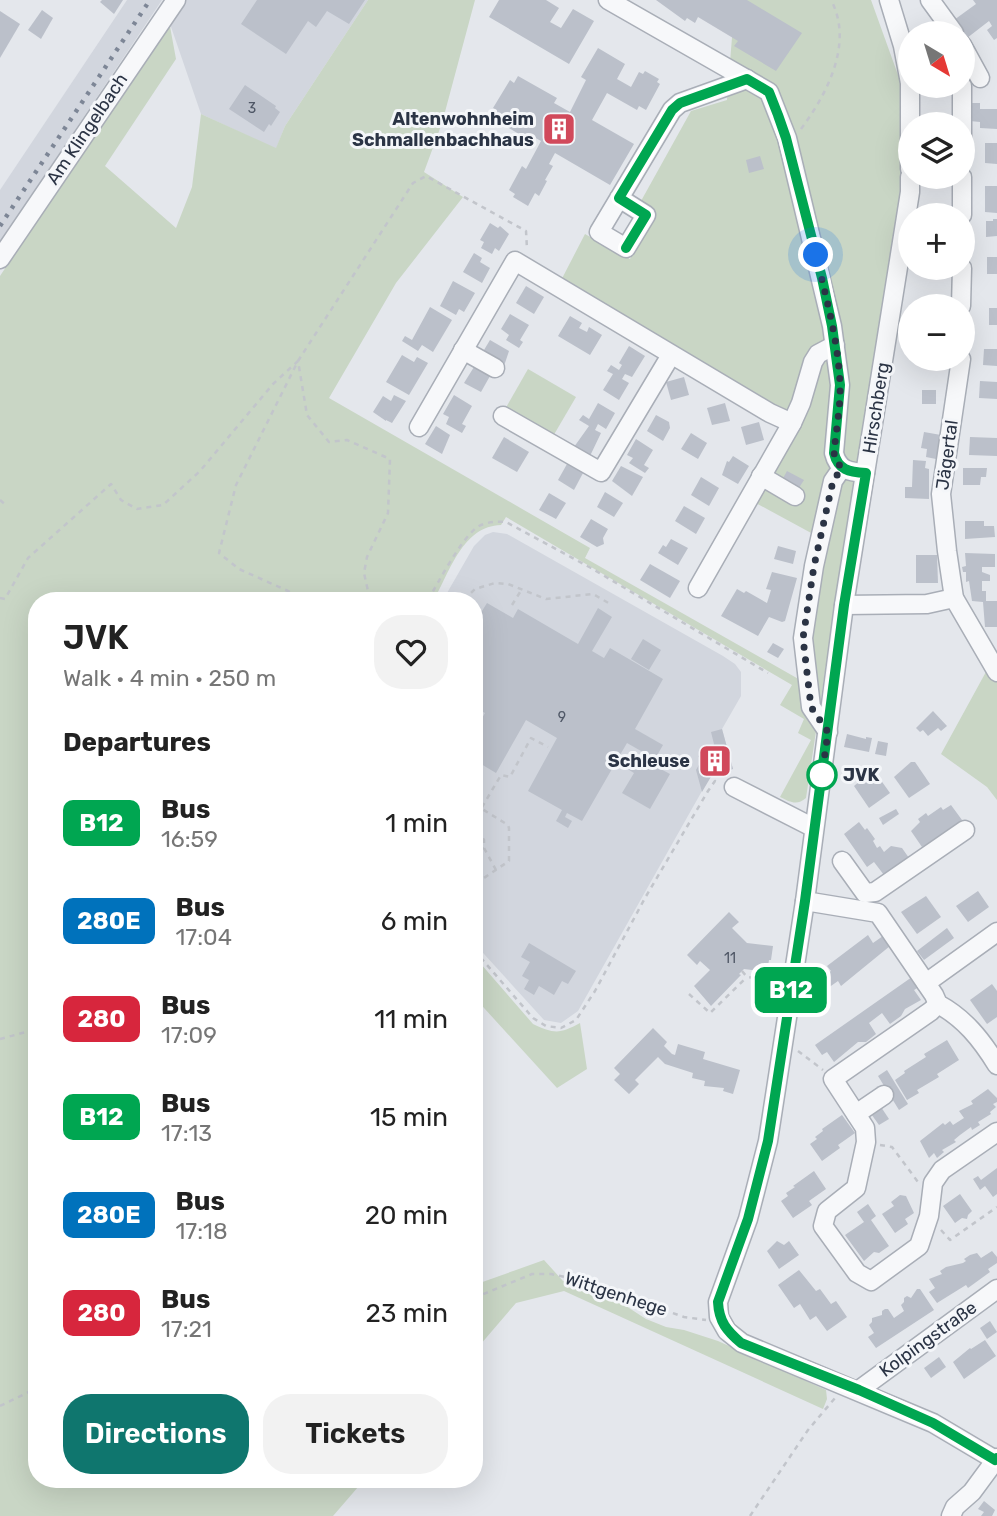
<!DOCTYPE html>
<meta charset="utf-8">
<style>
:root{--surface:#fff;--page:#f2f2f2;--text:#222;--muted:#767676;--accent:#0f766e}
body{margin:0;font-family:Rubik,sans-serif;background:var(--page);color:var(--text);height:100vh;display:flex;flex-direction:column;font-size:26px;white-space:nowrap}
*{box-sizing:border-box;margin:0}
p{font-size:23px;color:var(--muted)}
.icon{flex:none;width:38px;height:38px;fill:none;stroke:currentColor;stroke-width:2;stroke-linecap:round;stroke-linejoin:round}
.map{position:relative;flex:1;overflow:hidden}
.side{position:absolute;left:28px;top:592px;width:455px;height:896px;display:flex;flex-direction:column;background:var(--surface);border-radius:28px;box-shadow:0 7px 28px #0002}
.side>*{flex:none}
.badge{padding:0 14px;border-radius:10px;font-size:24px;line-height:46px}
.needle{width:46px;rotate:142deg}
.tools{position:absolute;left:898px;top:21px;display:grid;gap:14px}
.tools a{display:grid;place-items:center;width:77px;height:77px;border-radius:50%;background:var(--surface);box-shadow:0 7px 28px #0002;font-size:35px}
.you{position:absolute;width:35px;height:35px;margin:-18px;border:5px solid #fff;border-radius:50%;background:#1a73e8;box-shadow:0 0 0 10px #1a73e833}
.map>.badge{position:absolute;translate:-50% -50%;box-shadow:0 0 0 4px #fff}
h2{padding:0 35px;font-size:26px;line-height:63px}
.round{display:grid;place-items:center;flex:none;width:74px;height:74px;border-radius:28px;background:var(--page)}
.head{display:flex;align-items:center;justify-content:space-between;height:119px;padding:0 35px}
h1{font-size:33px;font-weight:600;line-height:52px}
.primary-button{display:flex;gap:14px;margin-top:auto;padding:14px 35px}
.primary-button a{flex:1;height:80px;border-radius:28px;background:var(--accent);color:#fff;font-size:28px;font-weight:600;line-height:80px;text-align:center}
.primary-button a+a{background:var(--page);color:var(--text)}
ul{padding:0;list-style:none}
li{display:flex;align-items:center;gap:21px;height:98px;padding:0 35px}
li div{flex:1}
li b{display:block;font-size:26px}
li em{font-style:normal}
li .badge{min-width:77px;font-weight:700;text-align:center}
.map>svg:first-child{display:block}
</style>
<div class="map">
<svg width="997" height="1516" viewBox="0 0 997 1516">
<rect width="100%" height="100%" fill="#e4e7ec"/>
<g fill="#d2d6de">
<polygon points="127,0 162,0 0,242 0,190"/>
<polygon points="184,0 368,0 285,126 276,149 201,114 169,21"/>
<polygon points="493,532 507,534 723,656 735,664 741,672 741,696 722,729 733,769 722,772 720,776 717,773 711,775 578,1011 561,1023 544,1020 474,943 474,600 443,600 474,546 485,535"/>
</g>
<g fill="#c9d6c5">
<path d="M368,0H475L442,123L424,172L463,197L396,283L329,398L590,548L585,558L802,681L813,534L743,496L782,426L554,294L585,234L630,259L655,212L641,201L691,111L727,100L735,0H871L902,86L900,192L853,485L806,798C797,806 790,802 780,797L811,740L798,733L804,719L780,705L792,685L506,517L501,525C463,526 450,571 434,600H37V1479H365L333,1516H0V276L169,21L176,59L105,166L176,228L192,187L201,114L276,148L285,126Z"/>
<polygon points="528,369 576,397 552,438 504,411"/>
<polygon points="987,670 997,681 997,800 987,787 941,754"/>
<path d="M474,956L533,1024C554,1034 560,1034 580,1023L587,1069L557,1088L474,997Z"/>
<polygon points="544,1260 563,1281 609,1295 646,1319 666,1327 684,1330 718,1341 826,1390 827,1399 823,1409 564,1291 516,1303 474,1352 474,1285"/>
</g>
<g fill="#bbc0ca">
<polygon points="102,0 123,0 114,14 100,2"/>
<polygon points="257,0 365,0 349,24 327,11 316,27 308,21 286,54 241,24"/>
<polygon points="499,0 546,0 559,8 550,22 561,28 573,9 594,21 569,64 489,17"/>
<polygon points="656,0 747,0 802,33 776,71 734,46 738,41 698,17 695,23 687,18 685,21"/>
<polygon points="973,0 997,0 997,38 994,40 987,30 992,26 989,21 967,38 954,20 976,4"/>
<polygon points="42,10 53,18 41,39 28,30"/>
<polygon points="0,11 20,24 0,58"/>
<polygon points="598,48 625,64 617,79 631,87 639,72 643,74 645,71 659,79 657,82 660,84 646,110 639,106 637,110 607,93 592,120 634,144 610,185 555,153 549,164 553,166 545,180 547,181 539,196 535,193 528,206 513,197 515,194 509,190 522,166 526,169 541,141 527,133 524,137 504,125 493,118 497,110 493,108 510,80 514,83 518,76 557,98 554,103 570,112 586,80 581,77"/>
<polygon points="245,85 276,106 275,108 280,112 271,126 269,124 264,132 229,109"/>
<polygon points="972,103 980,103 980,109 997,109 997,129 980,128 980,122 970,121"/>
<polygon points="985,143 997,143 997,164 985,163"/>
<polygon points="760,156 764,169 749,173 746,160"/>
<polygon points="985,186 997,186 997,213 985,212"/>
<polygon points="993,219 997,219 997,236 986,237 986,221 993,221"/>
<polygon points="490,223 498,228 500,226 509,234 499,251 495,248 492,254 481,248 484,242 480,240"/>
<polygon points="474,253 482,258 480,262 490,268 482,283 463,272"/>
<rect x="987" y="257" width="10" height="17"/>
<polygon points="453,281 475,293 464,312 459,309 456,315 440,306"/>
<polygon points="526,286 544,297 534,314 516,303"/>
<polygon points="430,307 452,320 433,352 422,345 418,351 402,341 405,336 412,340"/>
<rect x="989" y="308" width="8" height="17"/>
<polygon points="510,314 529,325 520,340 523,342 519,348 506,340 509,335 501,329"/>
<polygon points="570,316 582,323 579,328 587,332 589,327 602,335 590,355 558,336"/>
<polygon points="490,340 509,351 503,369 481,355"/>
<polygon points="629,346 645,356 632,377 625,374 622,379 629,383 619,400 603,390 613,374 607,371 611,365 619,370 622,365 619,363"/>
<polygon points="984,349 997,349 997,366 983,365"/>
<polygon points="402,355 414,362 417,357 428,363 409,395 386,382"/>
<polygon points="474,367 490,376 481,392 464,383"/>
<polygon points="684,377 689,395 671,400 666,382"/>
<polygon points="980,381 997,382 997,399 979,398"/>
<rect x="922" y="390" width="14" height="14"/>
<polygon points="394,395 406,401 392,423 386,420 386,421 373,412 383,396 391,401"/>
<polygon points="454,395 472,406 462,424 466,426 462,433 446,424 449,417 443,414"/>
<polygon points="598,403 615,413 606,429 598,424 595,430 601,433 590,456 574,447 589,426 579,420 583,415 589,419"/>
<polygon points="725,403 730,421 712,425 707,408"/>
<polygon points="656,415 669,422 670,428 663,441 647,431"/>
<polygon points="759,422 764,440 746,445 741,427"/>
<polygon points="436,426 450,435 442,454 425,444"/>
<polygon points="924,432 941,435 936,459 926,457 927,449 921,448"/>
<polygon points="691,433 707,443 698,459 681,449"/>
<polygon points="504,437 529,452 517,472 492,458"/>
<polygon points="970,437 997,438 997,456 969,455"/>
<polygon points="636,439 653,450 644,465 649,468 645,473 629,463 633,458 627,455"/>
<polygon points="733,456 749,466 738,484 722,475 727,461 729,462"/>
<polygon points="913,460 926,461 925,468 929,469 929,499 905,498 905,487 912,487"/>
<polygon points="567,464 583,473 574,490 558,480"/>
<polygon points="621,466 643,477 632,496 612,481"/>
<polygon points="963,468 987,468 986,477 981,477 980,485 963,485"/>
<polygon points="787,471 804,480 797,491 781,482"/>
<polygon points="701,477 719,488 709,506 691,495"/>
<polygon points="605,492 623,503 614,517 597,507"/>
<polygon points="549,493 566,503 556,519 539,510"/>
<polygon points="684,506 705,518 696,534 675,521"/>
<polygon points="591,519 608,529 603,538 604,544 597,547 580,537"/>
<polygon points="965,521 984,521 984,526 994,526 995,537 965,539"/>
<polygon points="671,539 688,548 678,565 658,553 663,545 666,547"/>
<polygon points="778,546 796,551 793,564 774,559"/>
<polygon points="965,553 995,554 995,567 982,567 982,572 990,575 990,581 982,581 982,591 986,591 986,601 997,601 997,627 985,627 983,602 972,601 969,581 966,582 966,572 963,572 962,567 966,566"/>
<polygon points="916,555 937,555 938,583 916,583"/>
<polygon points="650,564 680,581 670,598 640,580"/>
<polygon points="772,572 797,578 785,621 782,622 769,617 758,636 721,616 737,589 744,593 746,591 767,603 771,590 766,589"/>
<polygon points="487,603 513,618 518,609 578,644 598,608 612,617 592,651 604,658 610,648 663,679 635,729 663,745 655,759 627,743 620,755 626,759 628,755 635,759 633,763 638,766 642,759 670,774 650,809 622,793 634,773 616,762 582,821 567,813 565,817 572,821 568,828 556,821 562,810 528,791 557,738 526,720 496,773 476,761 474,765 474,732 485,713 474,707 474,624"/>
<polygon points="643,639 661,650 649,670 631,659"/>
<polygon points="773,643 784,649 778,658 767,652"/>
<polygon points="933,711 947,726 941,731 938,728 928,736 923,730 920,732 916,728"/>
<polygon points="722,729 733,769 722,772 720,776 717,773 712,775 702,792 696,770 701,761 698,756 703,754 707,757 714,744 711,732"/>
<polygon points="847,734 866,739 866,737 872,738 869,752 844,747"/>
<polygon points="878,741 888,743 886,756 875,754"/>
<polygon points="911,762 915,762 930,784 909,798 894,777"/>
<polygon points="871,772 875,772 890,793 869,808 854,786"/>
<polygon points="951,805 962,820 941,836 922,847 911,831 920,822 918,819 926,813 928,816 941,807 943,810"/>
<polygon points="896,809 899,814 883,825 879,818"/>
<polygon points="859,822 865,830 867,828 875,839 873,841 877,848 880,846 884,852 891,846 902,848 909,858 884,875 874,862 867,867 844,834"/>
<polygon points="978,891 989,907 968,922 956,906"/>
<polygon points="926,896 941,917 917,934 901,912"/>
<polygon points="729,912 739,922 732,928 747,943 773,946 771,960 769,960 767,972 744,969 739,974 741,975 711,1006 694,986 710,970 700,961 697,965 687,955"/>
<polygon points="947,928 954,938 924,960 917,951"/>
<polygon points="868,935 873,943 883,936 890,946 841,986 838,981 828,988 820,978 831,971 827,966"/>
<polygon points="529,943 576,971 568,984 562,981 554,995 539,986 534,995 524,989 529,980 522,976 530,962 521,957"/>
<polygon points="912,977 919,987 914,990 921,1000 905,1009 901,1016 890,1024 882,1013 869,1023 876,1034 866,1042 858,1042 834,1062 827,1052 822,1055 815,1045"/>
<polygon points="992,984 997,991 997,1017 987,1024 970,1000"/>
<polygon points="653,1028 667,1042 664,1046 672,1054 675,1055 678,1044 705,1052 703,1059 740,1070 733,1094 723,1091 724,1088 704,1086 705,1081 692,1078 693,1073 665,1064 658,1057 635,1080 639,1084 629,1094 614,1080 620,1074 614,1068"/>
<polygon points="947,1040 959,1060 937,1074 939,1077 917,1090 919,1093 907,1100 895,1080 905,1073 904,1071 926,1057 924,1054"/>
<polygon points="887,1070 908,1104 899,1110 878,1076"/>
<polygon points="988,1089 997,1098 997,1102 993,1104 996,1107 990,1112 991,1114 978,1122 980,1125 972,1130 971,1127 960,1135 954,1140 956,1142 942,1150 944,1152 937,1158 934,1153 929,1158 920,1141 943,1123 945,1125 950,1121 953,1125 964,1118 959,1111 973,1104 971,1101"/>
<polygon points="879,1104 889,1119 879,1125 869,1111"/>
<polygon points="842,1115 855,1133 838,1145 840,1148 822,1161 810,1144 817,1139 815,1137 823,1131 822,1129"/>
<polygon points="997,1168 997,1194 993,1197 985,1186 980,1190 973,1179 978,1176 981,1180"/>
<polygon points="814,1171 826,1189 809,1201 812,1205 793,1218 781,1201 788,1196 786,1193 795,1187 793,1186"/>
<polygon points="960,1194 972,1211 968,1215 967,1219 962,1218 955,1223 943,1206"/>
<polygon points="900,1195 906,1196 914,1213 905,1219 908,1224 895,1233 882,1214 894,1206 891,1202"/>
<polygon points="868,1204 876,1216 871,1220 889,1246 879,1253 874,1252 864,1261 845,1235 864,1222 857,1212"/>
<polygon points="777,1241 784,1245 789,1241 799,1255 779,1269 767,1251"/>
<polygon points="992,1251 997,1257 997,1263 988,1269 990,1272 968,1288 966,1285 937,1303 929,1292 935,1288 929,1279 942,1274 940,1271 946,1267 963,1263 966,1261 964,1259 970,1255 977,1253 981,1258"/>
<polygon points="799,1270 816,1291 820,1289 831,1304 836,1301 847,1317 827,1331 816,1316 810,1320 800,1304 794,1308 778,1285"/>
<polygon points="917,1289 920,1289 934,1310 876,1348 868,1337 874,1333 869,1325 872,1322 872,1318 882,1315 882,1311 885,1309 888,1309 894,1318 904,1311 901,1305 904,1302 904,1298 907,1296 911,1298"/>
<polygon points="990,1321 997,1332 987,1339 980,1328"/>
<polygon points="985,1340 996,1356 964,1379 953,1362 970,1348 971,1349"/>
<polygon points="939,1357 946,1367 931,1378 924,1368"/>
<polygon points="984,1501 995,1510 992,1516 981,1516 984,1512 978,1509"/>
</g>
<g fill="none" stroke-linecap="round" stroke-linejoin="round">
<defs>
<g id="minor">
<path d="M608,0L769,92L787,138L832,326L840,385L834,453C838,470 849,472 865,473"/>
<polyline points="889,0 903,46 910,83 910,169"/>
<polyline points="930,0 954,33"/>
<polyline points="962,45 980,78"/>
<polyline points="962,86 962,151"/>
<polyline points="910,177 910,192 844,605 805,901 768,1141 748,1219 718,1302 719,1317 727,1331 742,1343 933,1423 997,1461"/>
<polyline points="619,198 646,215 626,248 599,232 672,110 680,103 747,79"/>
<polyline points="962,215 962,177"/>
<polyline points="0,259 176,0"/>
<polyline points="961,306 962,268"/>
<polyline points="463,350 495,368"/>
<polyline points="961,359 941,494 947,551 954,598 997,672"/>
<polyline points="503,416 601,472 671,355"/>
<polyline points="792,423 801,403 813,362 818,354 835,345"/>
<polyline points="419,427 515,261 770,413 792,423 698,588"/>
<polyline points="761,476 795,496"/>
<polyline points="844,605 927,604 954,598"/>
<polyline points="828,732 811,707 803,638 814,566 833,481 842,468"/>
<polyline points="734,787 814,828"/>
<polyline points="842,861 865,893 875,892 965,830"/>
<path d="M805,901L878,913L934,995L938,1004C964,1018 981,1039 997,1065"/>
<polyline points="926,983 997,932"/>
<polyline points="938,1004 931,1011 833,1079 865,1128 866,1142 856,1188 827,1211 823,1226 857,1273 871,1281 919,1246 929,1216 933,1183 942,1170 997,1132"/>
<polyline points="856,1114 884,1095"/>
<polyline points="859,1390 997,1289"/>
<polyline points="951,1516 955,1507 972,1492 997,1458"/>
</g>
</defs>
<use href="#minor" stroke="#a9aeb7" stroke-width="21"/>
<g stroke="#c2c5cb" stroke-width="2.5" stroke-dasharray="5 5" stroke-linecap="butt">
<path d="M801,129C827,94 854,43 831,0"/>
<polyline points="0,500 7,506"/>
<polyline points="0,598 5,599 28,558 111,484 121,500 137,509 163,505 200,471 273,384 298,361 307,415 329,442 347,440 390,459 388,513 367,557 364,573 370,600"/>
<polyline points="308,600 239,569 219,553 236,485 298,361 413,183 426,176 526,231 527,249"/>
<path d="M428,600C438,583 463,535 479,526C487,522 497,521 506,522L591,568L768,673"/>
<polyline points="464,600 475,589 495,583 508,584 546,599 593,594 612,605"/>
<polyline points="512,605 522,589"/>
<polyline points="474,772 479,763"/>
<polyline points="474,807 482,809 508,825 509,828 509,861 481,880 474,881"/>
<polyline points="474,853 484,848"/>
<polyline points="496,870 484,848 484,840 475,825 475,819 501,775 510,777 531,738 548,747"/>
<polyline points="474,950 533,1018 546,1026 561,1028 576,1020 595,991 645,898 708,791 715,781 720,783"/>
<polyline points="742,971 747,977 778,980"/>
<polyline points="689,994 710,1013 747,977"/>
<polyline points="0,1039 37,1029"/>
<polyline points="798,1051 823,1070"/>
<polyline points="880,1145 892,1147 918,1182"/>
<polyline points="941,1230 950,1240 997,1207"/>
<polyline points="474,1298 532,1274 551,1274 579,1280 684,1317 706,1320"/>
<polyline points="0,1406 37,1388"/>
<polyline points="750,1516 808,1430 835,1398"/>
</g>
<use href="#minor" stroke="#f7f8fa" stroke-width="18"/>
<polyline stroke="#7d8696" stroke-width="4.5" stroke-dasharray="3.5 7" stroke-linecap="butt" points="0,226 150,0"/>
</g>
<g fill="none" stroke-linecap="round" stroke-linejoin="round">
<defs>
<path id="line" d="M626,248L646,215L619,198L672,110L680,103L747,79L769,92L778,115L786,138L822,278L832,326L840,385L834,453C838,470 849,472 866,473L844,605L805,901L768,1141L748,1219L718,1302C719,1322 727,1331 741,1343L859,1390L933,1423L995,1460L997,1458"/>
</defs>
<use href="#line" stroke="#fff" stroke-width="16"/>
<use href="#line" stroke="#00a651" stroke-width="10"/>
<path stroke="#2b3445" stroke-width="7" stroke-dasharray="0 12.6" d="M816,255C826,297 838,340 840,383C841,405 836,430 834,453L836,461L842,468L833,481L814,566L803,638L811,707L828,732L822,775"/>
</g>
<defs>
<symbol id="building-square" viewBox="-11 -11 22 22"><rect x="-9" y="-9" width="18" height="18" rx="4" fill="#d1495b" stroke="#f4f6f9"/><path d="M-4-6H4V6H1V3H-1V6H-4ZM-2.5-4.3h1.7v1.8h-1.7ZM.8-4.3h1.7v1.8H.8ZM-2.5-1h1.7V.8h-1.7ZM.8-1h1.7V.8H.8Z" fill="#fff"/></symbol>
</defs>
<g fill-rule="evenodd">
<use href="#building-square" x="540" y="110" width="38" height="38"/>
<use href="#building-square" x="696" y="742" width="38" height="38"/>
</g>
<circle fill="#fff" stroke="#00a651" stroke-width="3.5" cx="822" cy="775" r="14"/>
<g text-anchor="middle" stroke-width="6" stroke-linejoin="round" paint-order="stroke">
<g font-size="14" fill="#4f5766">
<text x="252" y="113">3</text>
<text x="562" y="722">9</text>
<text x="730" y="963">11</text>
</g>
<g font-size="18" font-weight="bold" fill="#2b3445" stroke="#f4f6f9" text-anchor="end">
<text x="534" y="125">Altenwohnheim<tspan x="534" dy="21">Schmallenbachhaus</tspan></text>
<text x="690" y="767">Schleuse</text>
</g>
<g font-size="18" fill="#2b3445" stroke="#f4f6f9">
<text transform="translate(87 129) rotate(-56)" y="6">Am Klingelbach</text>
<text transform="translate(876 408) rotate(-81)" y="6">Hirschberg</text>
<text transform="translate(947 455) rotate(-82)" y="6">Jägertal</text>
<text transform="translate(616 1294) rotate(18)" y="6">Wittgenhege</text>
<text transform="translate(928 1339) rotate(-36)" y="6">Kolpingstraße</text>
</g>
<g font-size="18" font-weight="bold" fill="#2b3445" stroke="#f4f6f9" text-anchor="start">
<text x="843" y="781">JVK</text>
</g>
</g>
</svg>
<div class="tools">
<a><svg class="needle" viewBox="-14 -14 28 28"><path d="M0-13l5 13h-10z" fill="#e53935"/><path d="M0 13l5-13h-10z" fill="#767676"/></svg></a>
<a><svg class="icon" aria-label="layers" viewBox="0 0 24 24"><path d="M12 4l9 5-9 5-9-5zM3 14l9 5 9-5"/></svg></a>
<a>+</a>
<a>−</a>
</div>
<div class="you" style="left:816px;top:255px"></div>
<b class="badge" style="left:791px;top:990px;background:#00a651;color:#fff">B12</b>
<section class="side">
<div class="head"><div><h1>JVK</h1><p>Walk · 4 min · 250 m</p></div><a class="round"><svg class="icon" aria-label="heart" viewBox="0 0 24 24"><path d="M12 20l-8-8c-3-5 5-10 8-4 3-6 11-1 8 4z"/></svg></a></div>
<h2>Departures</h2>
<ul>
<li><span class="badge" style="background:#00a651;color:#fff">B12</span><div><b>Bus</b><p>16:59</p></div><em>1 min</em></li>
<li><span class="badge" style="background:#0072bc;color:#fff">280E</span><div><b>Bus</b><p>17:04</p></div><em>6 min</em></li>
<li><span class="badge" style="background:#d7263d;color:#fff">280</span><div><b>Bus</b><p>17:09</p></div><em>11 min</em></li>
<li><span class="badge" style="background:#00a651;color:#fff">B12</span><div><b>Bus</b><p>17:13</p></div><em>15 min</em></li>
<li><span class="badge" style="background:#0072bc;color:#fff">280E</span><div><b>Bus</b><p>17:18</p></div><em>20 min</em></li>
<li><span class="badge" style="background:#d7263d;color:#fff">280</span><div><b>Bus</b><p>17:21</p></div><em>23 min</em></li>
</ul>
<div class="primary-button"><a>Directions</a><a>Tickets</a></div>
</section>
</div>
